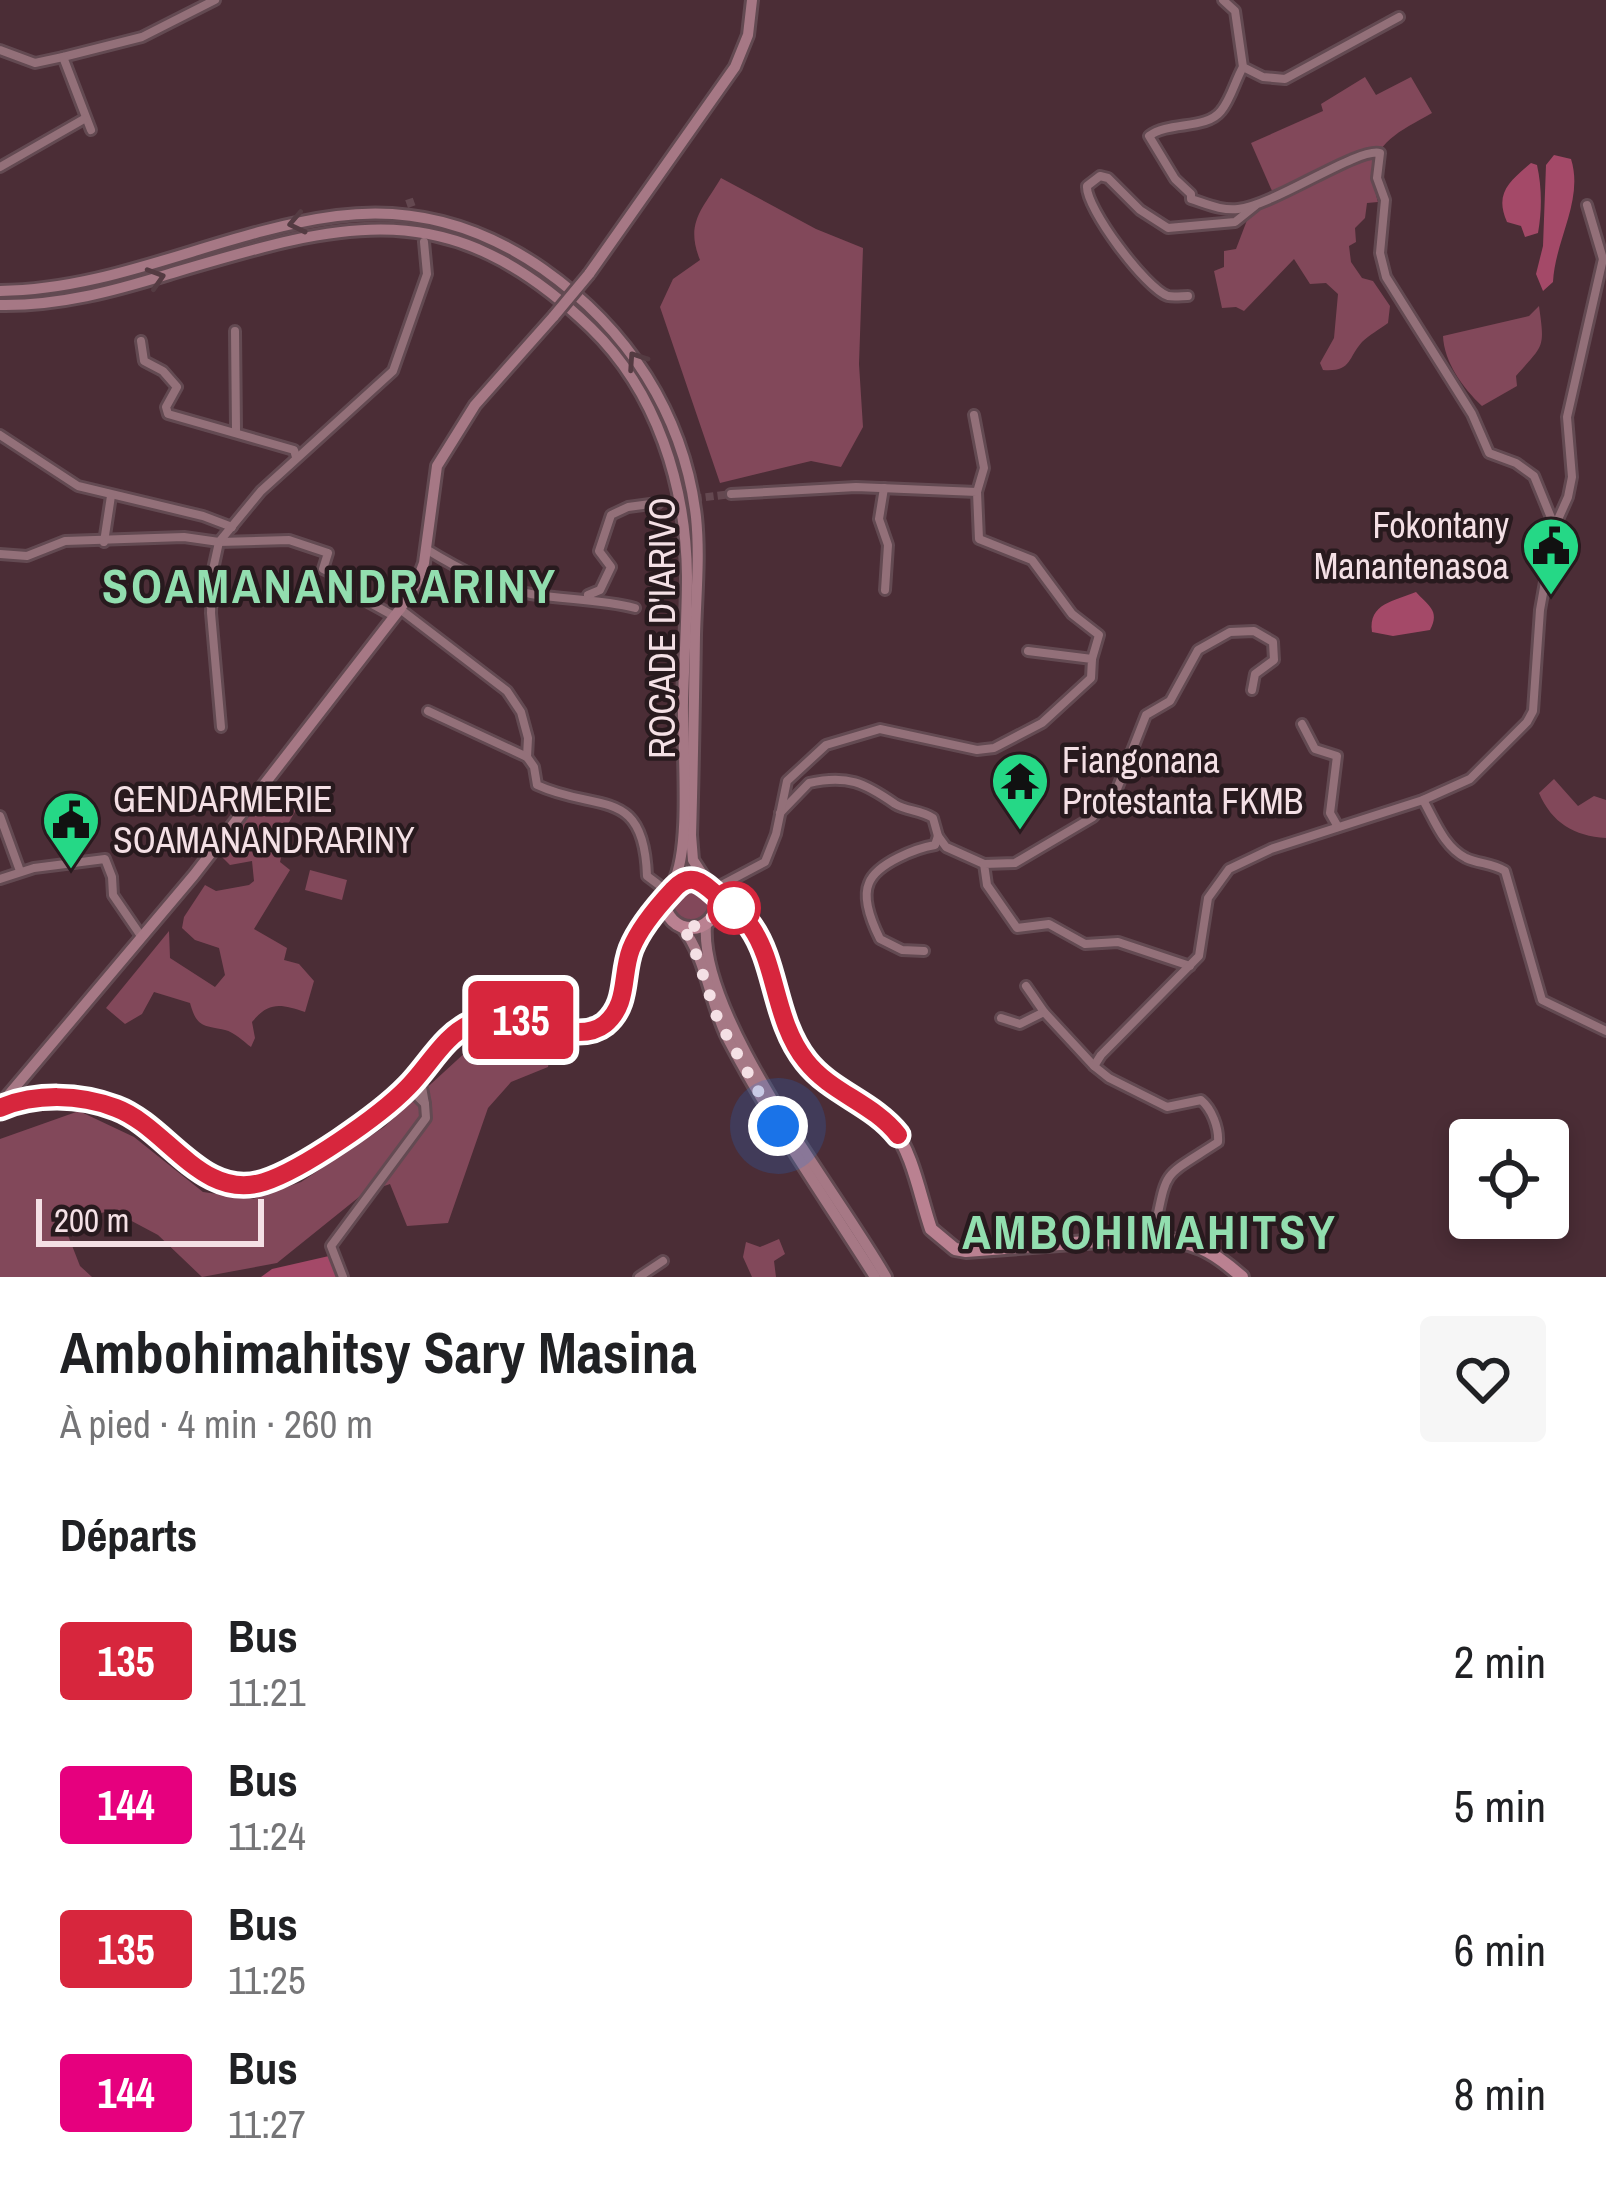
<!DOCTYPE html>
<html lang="fr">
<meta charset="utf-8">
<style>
:root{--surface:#fff;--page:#f6f6f6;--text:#202124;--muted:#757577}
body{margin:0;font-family:"Archivo Narrow",sans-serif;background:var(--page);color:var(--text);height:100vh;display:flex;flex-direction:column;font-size:45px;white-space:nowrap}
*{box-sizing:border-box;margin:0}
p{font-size:39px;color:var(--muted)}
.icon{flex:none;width:66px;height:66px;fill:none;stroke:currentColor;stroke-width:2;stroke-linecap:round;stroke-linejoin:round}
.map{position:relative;height:1277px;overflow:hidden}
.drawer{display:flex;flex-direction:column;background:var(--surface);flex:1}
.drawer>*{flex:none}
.badge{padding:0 24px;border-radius:9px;font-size:42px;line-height:78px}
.controls{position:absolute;left:1449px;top:1119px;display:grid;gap:24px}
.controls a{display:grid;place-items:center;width:120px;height:120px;border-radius:12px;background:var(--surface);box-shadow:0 6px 18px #0003;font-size:60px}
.scale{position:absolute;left:36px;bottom:30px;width:228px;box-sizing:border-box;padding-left:12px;border:6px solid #f4e0e5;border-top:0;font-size:33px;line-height:42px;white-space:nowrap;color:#f4e0e5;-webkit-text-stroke:9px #281a1e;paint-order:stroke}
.you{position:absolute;width:60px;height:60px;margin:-30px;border:9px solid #fff;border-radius:50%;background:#1a73e8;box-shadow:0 0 0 18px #1a73e833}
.map>.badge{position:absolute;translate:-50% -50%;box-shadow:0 0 0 6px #fff}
h2{padding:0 60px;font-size:45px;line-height:108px}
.round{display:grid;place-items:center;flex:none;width:126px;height:126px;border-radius:12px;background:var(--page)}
.summary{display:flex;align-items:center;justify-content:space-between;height:204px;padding:0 60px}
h1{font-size:57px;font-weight:700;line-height:90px}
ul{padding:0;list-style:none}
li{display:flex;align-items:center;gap:36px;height:144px;padding:0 60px}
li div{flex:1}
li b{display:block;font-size:45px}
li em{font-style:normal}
li .badge{min-width:132px;font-weight:700;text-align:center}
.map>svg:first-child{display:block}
</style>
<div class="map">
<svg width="1606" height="1277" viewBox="0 0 1606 1277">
<rect width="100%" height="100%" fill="#4b2d36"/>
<g fill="#82485a">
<path d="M1365,77L1376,95L1411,77L1432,113C1391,136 1362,148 1378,202L1367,203L1365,218L1355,228L1356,242L1349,246L1351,262L1362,278L1373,281L1390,306L1388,323C1380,329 1369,335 1362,342C1347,359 1352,372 1323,370L1320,363L1334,338L1338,294L1326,283L1310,284L1294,259L1244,311L1236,307L1222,308L1214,271L1224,267V251L1236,249L1249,215L1276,200L1251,143L1323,111L1321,104Z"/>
<path d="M721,178L816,229L863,248L859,364L863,427L841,467L811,461L720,483L660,307L673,279L700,260C685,223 702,210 721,178Z"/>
<path d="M1539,306C1545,349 1544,344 1516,376L1517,386L1482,406C1463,388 1444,362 1443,336L1529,316Z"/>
<path d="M1554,779L1578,806L1594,796L1606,800V838C1574,836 1552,823 1539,793Z"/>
<path d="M274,783L296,810L279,840L284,845L280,862L290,870L254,929L287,948L284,960L299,964L314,981L305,1012C281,1004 269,1001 252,1022L255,1038L251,1047C243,1041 234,1032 225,1030C203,1025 197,1028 190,1003L154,992L142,1014L125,1024L106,1008L169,931L170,958L215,987L225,975L219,948L195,940L182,928L184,917L205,885L216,891L249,885L254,881L252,861L230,865L219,854Z"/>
<polygon points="310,870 347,880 342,900 305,890"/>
<circle cx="691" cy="903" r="19"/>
<polygon points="506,1031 553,1040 548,1067 511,1082 488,1108 448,1223 407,1226 390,1184 364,1193 277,1263 202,1277 158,1235 111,1210 64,1225 80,1266 92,1277 0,1277 0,1139 79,1111 134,1137 203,1192 253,1199 301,1182 384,1127 480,1039"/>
<polygon points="779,1239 785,1254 774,1261 776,1277 752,1277 743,1257 746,1242 760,1247"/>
</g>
<g fill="#a44968">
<path d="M1554,155L1571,159C1584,200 1555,240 1553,282L1543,291L1536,274L1543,246L1546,165Z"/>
<path d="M1531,163L1537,165C1542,188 1542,210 1538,233L1525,237L1521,226L1507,222C1494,193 1510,181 1531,163Z"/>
<path d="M1416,592C1427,605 1441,610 1430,630L1393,636L1372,632C1368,603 1395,601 1416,592Z"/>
<polygon points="329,1256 339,1277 261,1277 272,1269"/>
</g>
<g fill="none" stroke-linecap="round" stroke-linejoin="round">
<g stroke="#644850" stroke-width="8" stroke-dasharray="8 4" stroke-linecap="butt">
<polyline points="409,199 422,235"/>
<polyline points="658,503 731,494"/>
</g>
<defs>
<g id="street">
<polyline points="1223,0 1235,11 1243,67 1263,77 1285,79 1399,17"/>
<polyline points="0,50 35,63 63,57 142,37 215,0"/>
<polyline points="63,57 91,130"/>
<path d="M1243,67C1235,81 1231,99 1221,111C1206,130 1169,121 1149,136L1175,179L1191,194V199C1207,204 1222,211 1238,209C1275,205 1358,147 1380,153L1377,178L1385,200L1380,253L1386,277L1472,414L1489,453L1516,463L1534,476L1554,525"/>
<polyline points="0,167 84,119"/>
<path d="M1188,296C1183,296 1173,297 1168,296C1146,289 1085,207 1087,186L1100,176L1108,178L1140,210L1168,228L1235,222L1255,206"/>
<polyline points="235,331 236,430"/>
<polyline points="141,341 144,361 163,371 177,387 166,407 168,414 294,450 296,457"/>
<polyline points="974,415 984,468 977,492"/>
<polyline points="0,435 78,486 203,516 232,527"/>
<polyline points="884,488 879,519 888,545 885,590"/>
<polyline points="731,494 856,487 977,492 979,539 1032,560 1072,614 1099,635 1092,659"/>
<polyline points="104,542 111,496"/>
<path d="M426,549C459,569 492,587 531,594C566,600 600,599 635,608"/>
<polyline points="0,554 27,556 65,541 184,537 219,542 289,540 328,553 323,569 331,573 332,582 392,615"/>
<polyline points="588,595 600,590 611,567 599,551 611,515 628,507 658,503"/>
<polyline points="400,609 507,691 521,712 528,738 527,757"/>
<path d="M428,711L527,757L534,767L537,785C597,813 644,785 647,876L667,891"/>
<polyline points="1302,724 1315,749 1337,756 1330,813 1338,827"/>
<polyline points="221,727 211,613 212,574 219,542 261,491 393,371 427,274 424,242"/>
<path d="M1423,800C1435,821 1444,847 1466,858C1479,864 1492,863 1505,871L1542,1000L1606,1031"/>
<path d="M780,813L809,783C847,774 865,783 895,804C906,811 921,810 933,818L938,836L935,845C917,848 877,863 869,883C862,899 873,925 880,939L902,950L924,951"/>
<polyline points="0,816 20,871"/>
<polyline points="938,836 946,847 984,864"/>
<polyline points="0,879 34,868 105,859 112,877 113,895 141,936"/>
<polyline points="714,889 765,862 776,834 787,781 826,745 880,729 977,750 994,748 1042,723 1091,678 1092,659 1028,651"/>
<polyline points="1190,966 1118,942 1085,944 1049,924 1017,928 987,885 984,864 1015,863 1093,817 1117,789 1146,715 1170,701 1198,650 1230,632 1254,631 1273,642 1274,660 1255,674 1252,690"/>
<polyline points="1026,986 1044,1012"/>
<polyline points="1001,1018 1020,1024 1044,1012 1094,1066"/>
<polyline points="409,1088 425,1104 420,1076"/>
<path d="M1153,1236C1169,1166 1158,1181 1218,1142C1219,1128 1212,1109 1201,1100L1167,1107L1109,1078L1094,1066L1101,1055L1199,956L1208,898L1229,869L1271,849L1423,800L1470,779L1527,722L1533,711L1540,610L1555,526L1568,497L1572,477L1567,417L1603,259L1587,205"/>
<polyline points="343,1277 331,1246 426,1118 425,1104"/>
<polyline points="639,1277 663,1261"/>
</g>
<g id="secondary">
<polyline points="589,274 735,67 748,35 752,0"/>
<path d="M0,291C117,290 222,231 337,216C412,206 481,226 543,269C627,328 684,414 696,517C700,556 696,596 695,635C694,702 693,769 691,835L693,860L706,880"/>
<path d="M0,305C59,306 114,291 169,274C341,223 447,189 591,328C657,392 686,485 687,576C687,618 684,660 683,703C682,747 692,848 673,883"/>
<path d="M706,925C699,1019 837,1191 886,1277"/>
<path d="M682,927C706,957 710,1004 728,1039C771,1121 825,1198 875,1277"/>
<polyline points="0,1105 194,875 400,609 417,582 424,563 437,466 475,405 554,316"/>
</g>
<g id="primary">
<circle cx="691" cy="902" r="26"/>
<path d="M0,1108C35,1093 80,1094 116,1108C167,1127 202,1202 264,1182C302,1170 380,1116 408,1087C429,1066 444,1035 472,1023C512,1006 574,1049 604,1025C629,1005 621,975 631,949C636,935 673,883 687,880C702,877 709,887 717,896C728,907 742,913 751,926C769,953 770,992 784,1021C796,1049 813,1074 840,1091C857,1102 878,1111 892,1127C913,1153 920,1197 931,1229L955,1249L966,1251L1153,1237C1194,1242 1211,1249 1242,1277"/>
</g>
</defs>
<use href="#street" stroke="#634a52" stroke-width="14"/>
<use href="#secondary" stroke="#634a52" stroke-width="16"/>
<use href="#primary" stroke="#634a52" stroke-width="18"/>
<use href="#street" stroke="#937079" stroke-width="8"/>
<use href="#secondary" stroke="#a67885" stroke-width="10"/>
<use href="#primary" stroke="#ba8191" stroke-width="12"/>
<defs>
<polyline id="secondary-bridge" points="554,316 589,274"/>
</defs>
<use href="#secondary-bridge" stroke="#634a52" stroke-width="16" stroke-linecap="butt"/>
<use href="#secondary-bridge" stroke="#a67885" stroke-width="10"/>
</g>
<defs><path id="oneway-chevron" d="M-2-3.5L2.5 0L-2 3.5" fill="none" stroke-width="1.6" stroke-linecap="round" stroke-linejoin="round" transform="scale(3)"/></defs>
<g stroke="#543b42">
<use href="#oneway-chevron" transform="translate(297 223) rotate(168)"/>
<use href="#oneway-chevron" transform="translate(156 278) rotate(-17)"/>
<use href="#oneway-chevron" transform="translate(636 360) rotate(-124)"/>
</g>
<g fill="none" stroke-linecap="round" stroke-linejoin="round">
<defs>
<path id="line" d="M0,1108C35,1093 80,1094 116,1108C167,1127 202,1202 264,1182C302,1170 380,1116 408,1087C429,1066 444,1035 472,1023C513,1006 574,1049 605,1024C629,1004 621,975 631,949C639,929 658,906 673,890C694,866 708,890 725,902C735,909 744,916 751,927C777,964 774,1021 806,1061C831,1093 873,1103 898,1135"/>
</defs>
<use href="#line" stroke="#fff" stroke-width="27"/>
<use href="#line" stroke="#d7263d" stroke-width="18"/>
<polyline stroke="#f4e0e5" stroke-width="12" stroke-dasharray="0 21.6" points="734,908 717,896 716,911 706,925 682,927 692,942 718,1020 778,1126"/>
</g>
<defs>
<symbol id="civic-pin" viewBox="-11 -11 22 30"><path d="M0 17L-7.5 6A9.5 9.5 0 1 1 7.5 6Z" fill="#25d886" stroke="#281a1e"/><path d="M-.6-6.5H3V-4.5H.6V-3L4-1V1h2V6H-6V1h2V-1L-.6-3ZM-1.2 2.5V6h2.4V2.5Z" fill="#111"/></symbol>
<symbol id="temple-pin" viewBox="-11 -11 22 30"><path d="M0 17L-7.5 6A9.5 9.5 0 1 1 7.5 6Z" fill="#25d886" stroke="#281a1e"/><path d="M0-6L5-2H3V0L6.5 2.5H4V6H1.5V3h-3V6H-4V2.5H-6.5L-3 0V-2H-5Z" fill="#111"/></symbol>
</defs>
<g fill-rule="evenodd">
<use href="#civic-pin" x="1518" y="513" width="66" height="90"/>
<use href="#temple-pin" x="987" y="748" width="66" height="90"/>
<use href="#civic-pin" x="38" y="787" width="66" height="90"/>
</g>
<circle fill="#fff" stroke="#d7263d" stroke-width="6" cx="734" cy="908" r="24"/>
<g text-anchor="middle" stroke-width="9" stroke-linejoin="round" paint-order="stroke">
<g font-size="36" fill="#f4e0e5" stroke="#281a1e" text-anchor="start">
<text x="1509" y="538" text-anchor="end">Fokontany<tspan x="1509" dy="41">Manantenasoa</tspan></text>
<text x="1062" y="773">Fiangonana<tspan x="1062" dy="41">Protestanta FKMB</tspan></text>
<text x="113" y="812">GENDARMERIE<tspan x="113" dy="41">SOAMANANDRARINY</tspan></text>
</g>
<g font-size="36" fill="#f4e0e5" stroke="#281a1e">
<text transform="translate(662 628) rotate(-90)" y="13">ROCADE D'IARIVO</text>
</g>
<g font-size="48" font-weight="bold" letter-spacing="3" fill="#92deaf" stroke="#281a1e">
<text x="330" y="603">SOAMANANDRARINY</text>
<text x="1150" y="1249">AMBOHIMAHITSY</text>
</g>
</g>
</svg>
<div class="controls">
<a><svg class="icon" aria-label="locate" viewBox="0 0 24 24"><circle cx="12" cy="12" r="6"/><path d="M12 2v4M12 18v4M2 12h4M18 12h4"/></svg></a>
</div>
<div class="scale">200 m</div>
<div class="you" style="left:778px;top:1126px"></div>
<b class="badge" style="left:521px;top:1020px;background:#d7263d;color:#fff">135</b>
</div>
<section class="drawer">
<div class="summary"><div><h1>Ambohimahitsy Sary Masina</h1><p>À pied · 4 min · 260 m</p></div><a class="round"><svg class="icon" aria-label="heart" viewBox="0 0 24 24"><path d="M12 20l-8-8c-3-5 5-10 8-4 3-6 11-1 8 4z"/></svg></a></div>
<h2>Départs</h2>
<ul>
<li><span class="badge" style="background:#d7263d;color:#fff">135</span><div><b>Bus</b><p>11:21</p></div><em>2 min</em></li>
<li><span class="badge" style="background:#e6007e;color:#fff">144</span><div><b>Bus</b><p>11:24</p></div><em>5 min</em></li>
<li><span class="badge" style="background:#d7263d;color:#fff">135</span><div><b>Bus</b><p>11:25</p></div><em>6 min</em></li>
<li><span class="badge" style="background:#e6007e;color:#fff">144</span><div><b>Bus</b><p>11:27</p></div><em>8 min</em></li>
</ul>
</section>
